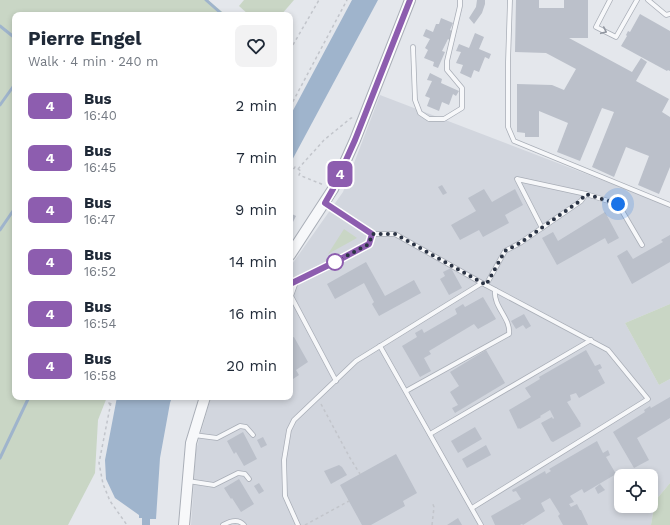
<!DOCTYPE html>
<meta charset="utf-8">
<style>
:root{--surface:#fff;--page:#f2f2f3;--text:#1f2937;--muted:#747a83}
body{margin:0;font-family:"Work Sans",sans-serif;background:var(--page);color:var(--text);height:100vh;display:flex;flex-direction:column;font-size:15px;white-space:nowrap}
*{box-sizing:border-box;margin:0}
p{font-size:13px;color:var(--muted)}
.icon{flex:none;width:22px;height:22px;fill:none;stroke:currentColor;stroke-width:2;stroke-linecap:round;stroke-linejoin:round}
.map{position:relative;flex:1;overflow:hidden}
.drawer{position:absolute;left:12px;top:12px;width:281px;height:388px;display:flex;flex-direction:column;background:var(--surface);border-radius:8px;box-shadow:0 2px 6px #0003}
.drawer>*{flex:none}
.badge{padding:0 8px;border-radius:6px;font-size:14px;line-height:26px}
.fabs{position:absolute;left:614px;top:469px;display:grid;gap:8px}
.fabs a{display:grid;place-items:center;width:44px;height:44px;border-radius:8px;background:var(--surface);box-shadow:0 2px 6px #0003;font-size:20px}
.you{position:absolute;width:20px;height:20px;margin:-10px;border:3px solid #fff;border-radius:50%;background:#1a73e8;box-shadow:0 0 0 6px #1a73e833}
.map>.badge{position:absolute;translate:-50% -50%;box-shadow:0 0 0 2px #fff}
.round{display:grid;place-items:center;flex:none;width:42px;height:42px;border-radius:8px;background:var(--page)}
.headline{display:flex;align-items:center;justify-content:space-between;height:68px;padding:0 16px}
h1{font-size:19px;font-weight:700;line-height:30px}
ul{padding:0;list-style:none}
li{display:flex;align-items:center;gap:12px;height:52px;padding:0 16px}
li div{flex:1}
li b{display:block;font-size:15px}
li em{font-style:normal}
li .badge{min-width:44px;font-weight:700;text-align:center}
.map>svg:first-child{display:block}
</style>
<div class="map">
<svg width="670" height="525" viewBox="0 0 670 525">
<rect width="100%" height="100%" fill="#e4e7ec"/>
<path fill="#d2d6de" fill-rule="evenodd" d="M380,95L670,206V304L625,323L659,385L670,379V483L655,501L651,525H191L196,450L211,397H290V267L343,192ZM621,476H651V506H621Z"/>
<g fill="#c9d6c5">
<polygon points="0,0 208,0 226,15 15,15 15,397 107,397 98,420 95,473 68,525 0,525"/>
<polygon points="244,0 294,0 281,15 249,15 239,6"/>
<polygon points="344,229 357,238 328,254"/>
<polygon points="670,304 670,379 659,385 625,323"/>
<polygon points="670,483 670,525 651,525 655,501"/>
</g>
<g fill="#9fb4cc">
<polygon points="352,0 378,0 290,164 290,116"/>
<polygon points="117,397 172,397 170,403 160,458 156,519 150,519 150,525 142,525 142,518 139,518 139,515 115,498 106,479 105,460"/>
</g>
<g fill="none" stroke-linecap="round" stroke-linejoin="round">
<g stroke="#9fb4cc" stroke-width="3">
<polyline points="206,0 223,15"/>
<polyline points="0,26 15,38"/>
<polyline points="0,105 15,84"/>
<polyline points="0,230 15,208"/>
<polyline points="0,458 29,397"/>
</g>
</g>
<g fill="#bbc0ca">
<polygon points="477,0 485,0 485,4 482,13 474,24 469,18 476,7"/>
<polygon points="516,0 539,0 539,8 564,8 564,0 588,0 588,38 569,38 632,72 641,58 647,62 636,81 669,99 662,112 670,117 670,167 659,194 638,185 649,156 626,147 614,177 592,167 614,112 602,108 580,161 557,152 568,123 539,111 539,137 525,137 525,133 517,132 517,84 552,85 564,90 576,69 546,53 515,52"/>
<polygon points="640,14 670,31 670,71 668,70 667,71 621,46 627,36 626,35 628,31 630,32"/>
<polygon points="441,18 453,23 450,30 454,32 450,40 448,39 442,51 445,52 438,68 433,66 434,62 424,58 428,50 425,48 430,39 423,36 426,29 433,32 436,24 439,24"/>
<polygon points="475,33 484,37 479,49 491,54 489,59 485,57 479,72 474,70 471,78 460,73 463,65 456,63 461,52 456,51 459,44 469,48"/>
<polygon points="430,73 442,79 441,83 459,91 456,96 453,94 449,105 442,102 439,111 427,106 430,98 425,96 432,81 427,80"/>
<polygon points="442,185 447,193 443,195 438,187"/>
<polygon points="484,189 492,202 515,189 523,205 505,215 509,223 483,237 479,230 460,240 451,225 476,211 468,198"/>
<polygon points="605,212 619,238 608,244 605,238 557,265 542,238 553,232 558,241"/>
<polygon points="290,213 296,216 290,228"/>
<polygon points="670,235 670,262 632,284 617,256 627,250 633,259 663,242 661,240"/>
<polygon points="366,262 385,296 414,280 421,293 379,316 372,304 374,302 364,283 335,299 327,284"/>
<polygon points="451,268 462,288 449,295 440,279 445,276 443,272"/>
<polygon points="483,297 496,319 478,329 474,324 429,351 431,354 424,358 431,371 420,377 402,346 417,337 415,333 422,329 424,333 457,314 455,309 463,304 465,307"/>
<polygon points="524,314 531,326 526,329 523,325 516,329 511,321"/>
<polygon points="294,337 308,362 296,370 299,375 290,381 290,338"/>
<polygon points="486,350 505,383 455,413 452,408 458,405 450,392 459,386 450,372"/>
<polygon points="586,350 595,366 600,364 602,368 598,370 605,383 579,398 576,393 570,395 571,400 567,402 581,424 580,425 581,426 553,442 551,441 541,423 552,417 553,419 554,418 550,410 540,416 541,417 520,429 519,428 518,429 509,410 531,397 525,388 540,379 539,377"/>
<polygon points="670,397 670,418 637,438 649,460 634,468 613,432 645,412 644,410 650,406 651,408"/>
<polygon points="475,427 482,439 458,453 451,441"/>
<polygon points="243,432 257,459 244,466 236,452 234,454 227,441"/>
<polygon points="263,437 267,445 261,448 257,440"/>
<polygon points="597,441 603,453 608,450 610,455 606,457 616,474 584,493 582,489 570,496 574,502 569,504 571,507 577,504 580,510 581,510 588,525 563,525 558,516 560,514 550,498 541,503 545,511 523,525 522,524 520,525 495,525 491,516 521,499 516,491 513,492 512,490 545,471 546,474 551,471 549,469"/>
<polygon points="486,445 491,455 467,468 462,459"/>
<polygon points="396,454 417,493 403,501 405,506 371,525 362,525 340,485"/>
<polygon points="339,465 342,467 347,475 331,484 324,471"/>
<polygon points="239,479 254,504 241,512 232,498 231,499 224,488"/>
<polygon points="259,483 264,491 259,494 254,486"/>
<polygon points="600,484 605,490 598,494 595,488"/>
<polygon points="458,518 462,525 447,525"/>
</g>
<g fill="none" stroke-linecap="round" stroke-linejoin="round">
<defs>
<g id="service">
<polyline points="510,0 508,62 508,127 514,141 670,205"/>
<polyline points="610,0 596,27 616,37 637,0"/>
<polyline points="648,0 666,15 670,14"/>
<polyline points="413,47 415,100 420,113 429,119 444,119 462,108 462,88 447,70 447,61 460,6 460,0"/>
<polyline points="542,228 517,179 586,194"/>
<polyline points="372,234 395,234 482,283 608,350 648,399 472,508"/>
<polyline points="296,282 291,296 336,381"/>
<polyline points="290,284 335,262 369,244 372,234 325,203"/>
<polyline points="486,285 505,251 520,243 581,201 586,194 618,204 642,245"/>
<polyline points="380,346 481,525"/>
<path d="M406,391L509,334C511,318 493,307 495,290"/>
<polyline points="430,434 591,340"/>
<polyline points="194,435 217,438 240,426 246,427 253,435"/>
<polyline points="188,481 214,485 238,473 245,474 249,479"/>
<path d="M223,525C230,521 238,518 244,525"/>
<polyline points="298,525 285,496 284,460 289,430 294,420 356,361 482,283"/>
</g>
<g id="tertiary">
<polyline points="290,255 333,189 355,140 410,0"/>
<polyline points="184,525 191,443 205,397"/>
</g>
</defs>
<use href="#service" stroke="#a9aeb7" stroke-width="5.5"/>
<use href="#tertiary" stroke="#a9aeb7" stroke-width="12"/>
<g stroke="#c2c5cb" stroke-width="1.5" stroke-dasharray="3 3" stroke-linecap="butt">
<polyline points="290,50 319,0"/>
<polyline points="290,107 347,0"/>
<polyline points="298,169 324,140 351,118 353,118"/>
<polyline points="290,174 295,167 301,171 299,175 324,185"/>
<polyline points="106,397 110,405"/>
<polyline points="112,397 99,463 103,484 110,501 127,525"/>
<polyline points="321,404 350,458 360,474"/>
<polyline points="305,525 349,501"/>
<polyline points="432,525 434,507 432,502"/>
</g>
<use href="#service" stroke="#f7f8fa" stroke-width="4"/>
<use href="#tertiary" stroke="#f7f8fa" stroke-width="10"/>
</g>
<defs><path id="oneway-chevron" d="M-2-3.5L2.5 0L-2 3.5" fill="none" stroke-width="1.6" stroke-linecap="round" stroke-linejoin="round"/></defs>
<use stroke="#9196a0" href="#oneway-chevron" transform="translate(604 31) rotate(25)"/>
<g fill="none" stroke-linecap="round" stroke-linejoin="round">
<defs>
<polyline id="line" points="290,284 335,262 369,244 372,234 325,203 333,189 355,140 410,0"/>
</defs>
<use href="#line" stroke="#fff" stroke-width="9"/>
<use href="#line" stroke="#8d5daf" stroke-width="6"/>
<polyline stroke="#2b3445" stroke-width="4" stroke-dasharray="0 7.2" points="335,262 369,244 372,234 395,234 486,285 505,251 520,243 580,201 586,194 618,204"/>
</g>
<circle fill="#fff" stroke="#8d5daf" stroke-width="2" cx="335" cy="262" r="8"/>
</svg>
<div class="fabs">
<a><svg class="icon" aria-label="locate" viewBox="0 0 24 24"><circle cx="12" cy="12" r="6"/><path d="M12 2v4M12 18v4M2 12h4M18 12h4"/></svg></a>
</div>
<div class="you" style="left:618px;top:204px"></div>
<b class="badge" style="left:340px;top:174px;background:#8d5daf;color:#fff">4</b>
<section class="drawer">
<div class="headline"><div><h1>Pierre Engel</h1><p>Walk · 4 min · 240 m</p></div><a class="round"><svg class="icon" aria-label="heart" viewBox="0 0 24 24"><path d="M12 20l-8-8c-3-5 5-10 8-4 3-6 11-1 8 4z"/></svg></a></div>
<ul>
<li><span class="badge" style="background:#8d5daf;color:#fff">4</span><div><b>Bus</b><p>16:40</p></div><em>2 min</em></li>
<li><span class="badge" style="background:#8d5daf;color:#fff">4</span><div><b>Bus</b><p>16:45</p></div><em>7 min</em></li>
<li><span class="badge" style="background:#8d5daf;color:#fff">4</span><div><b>Bus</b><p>16:47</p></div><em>9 min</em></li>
<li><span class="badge" style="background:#8d5daf;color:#fff">4</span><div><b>Bus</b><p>16:52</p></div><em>14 min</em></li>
<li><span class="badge" style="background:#8d5daf;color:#fff">4</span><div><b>Bus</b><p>16:54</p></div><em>16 min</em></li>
<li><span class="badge" style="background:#8d5daf;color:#fff">4</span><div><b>Bus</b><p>16:58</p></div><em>20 min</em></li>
</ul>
</section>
</div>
